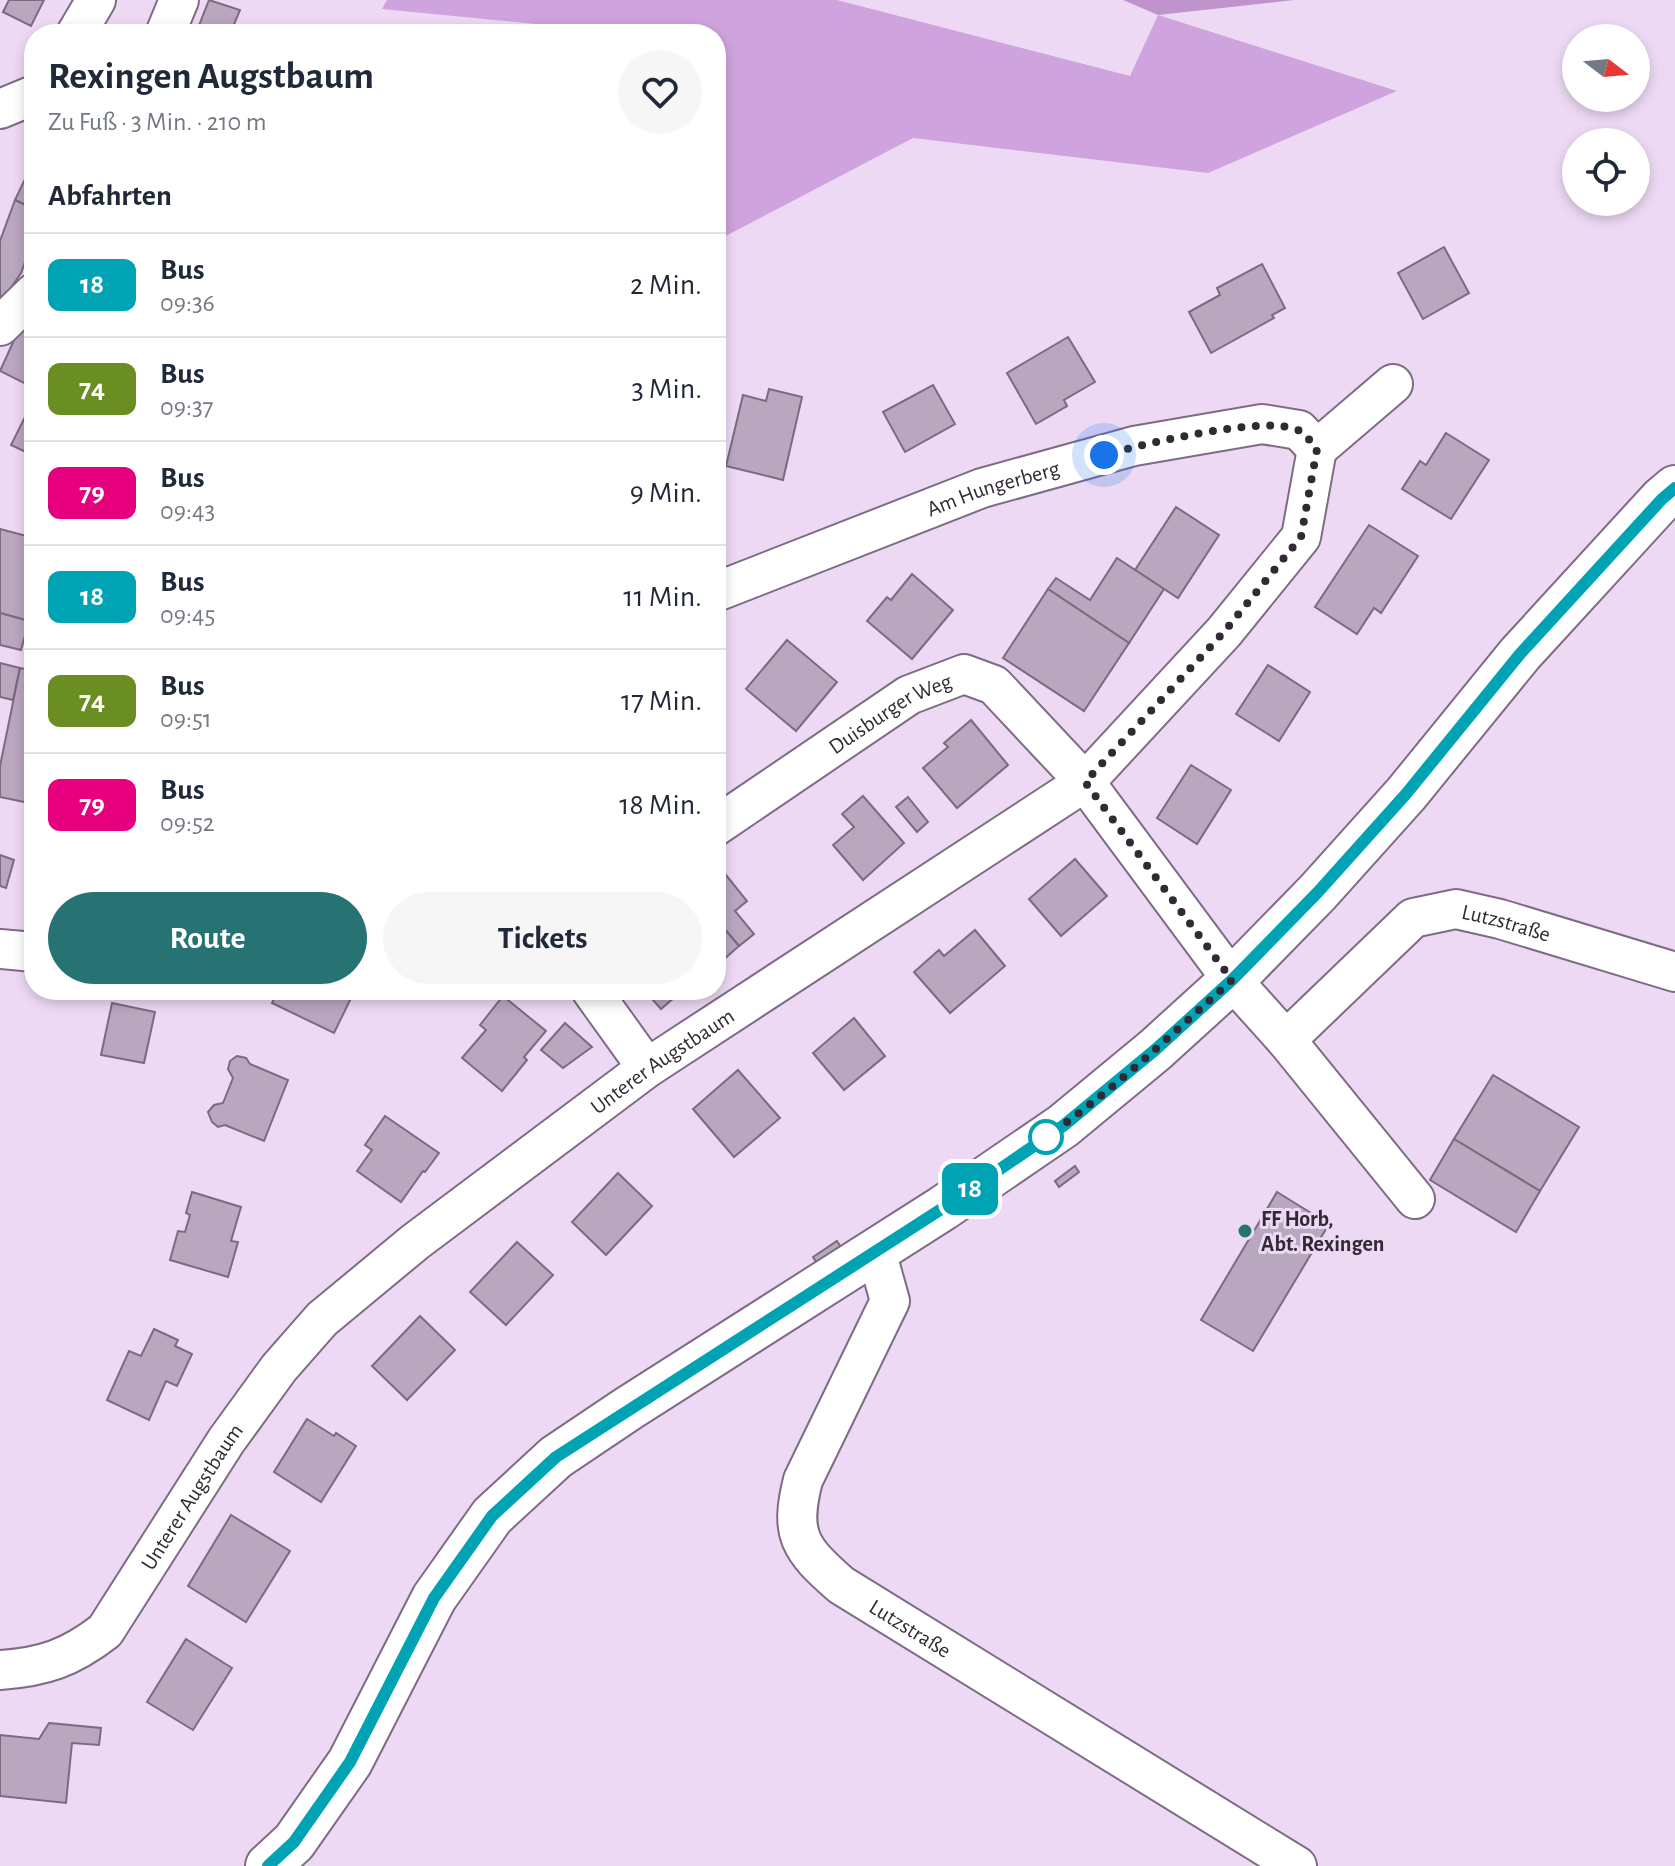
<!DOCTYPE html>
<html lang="de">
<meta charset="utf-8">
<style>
:root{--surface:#fff;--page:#f6f6f7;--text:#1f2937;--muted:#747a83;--line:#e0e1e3;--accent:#277273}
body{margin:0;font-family:"Alegreya Sans",sans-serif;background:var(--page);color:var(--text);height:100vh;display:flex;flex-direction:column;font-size:30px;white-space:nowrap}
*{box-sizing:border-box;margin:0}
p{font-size:26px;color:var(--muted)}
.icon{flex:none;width:44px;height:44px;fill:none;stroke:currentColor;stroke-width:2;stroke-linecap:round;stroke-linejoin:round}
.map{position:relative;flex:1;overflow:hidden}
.drawer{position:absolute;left:24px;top:24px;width:702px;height:976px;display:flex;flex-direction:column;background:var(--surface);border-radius:32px;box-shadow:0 4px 12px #0003}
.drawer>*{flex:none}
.badge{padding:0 16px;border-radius:12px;font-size:28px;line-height:52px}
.needle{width:52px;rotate:106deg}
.controls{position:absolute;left:1562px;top:24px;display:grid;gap:16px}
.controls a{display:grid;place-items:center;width:88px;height:88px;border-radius:50%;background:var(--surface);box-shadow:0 4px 12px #0003;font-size:40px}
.you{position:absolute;width:40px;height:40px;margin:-20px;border:6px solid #fff;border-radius:50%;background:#1a73e8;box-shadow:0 0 0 12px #1a73e833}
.map>.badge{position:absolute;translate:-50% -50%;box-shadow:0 0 0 4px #fff}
h2{padding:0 24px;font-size:30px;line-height:72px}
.round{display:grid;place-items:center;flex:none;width:84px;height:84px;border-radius:42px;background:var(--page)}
.head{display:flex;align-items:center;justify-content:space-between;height:136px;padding:0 24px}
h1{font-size:38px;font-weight:700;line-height:60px}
.cta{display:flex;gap:16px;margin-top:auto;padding:16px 24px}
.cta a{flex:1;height:92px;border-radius:48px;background:var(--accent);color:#fff;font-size:32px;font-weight:700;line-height:92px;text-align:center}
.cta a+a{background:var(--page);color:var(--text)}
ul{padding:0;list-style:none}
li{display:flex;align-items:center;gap:24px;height:104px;padding:0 24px;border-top:2px solid var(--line)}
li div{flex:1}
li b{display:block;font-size:30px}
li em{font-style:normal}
li .badge{min-width:88px;font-weight:700;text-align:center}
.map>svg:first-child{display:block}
</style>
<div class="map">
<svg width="1675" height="1866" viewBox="0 0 1675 1866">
<rect width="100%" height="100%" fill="#edd9f4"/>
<polygon fill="#cfa3dd" points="387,0 837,0 1130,76 1158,15 1397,91 1208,173 913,138 716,241 716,34 637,34 382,9"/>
<polygon fill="#bf94cd" points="1123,0 1294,0 1158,15"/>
<g fill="#b9a6bf" stroke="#7c6a81" stroke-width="2">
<polygon points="9,0 44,0 31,26 3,12"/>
<polygon points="209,0 240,10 230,34 212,34 198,28"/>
<polygon points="26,177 34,181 34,209 15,200"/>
<polygon points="15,200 34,209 34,247 31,246 21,273 4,298 0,297 0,241"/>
<polygon points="1444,247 1469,293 1423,319 1398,273"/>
<polygon points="1262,264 1285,308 1272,315 1274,318 1211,353 1189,312 1220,295 1217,288"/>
<polygon points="25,316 34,320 34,388 0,371"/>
<polygon points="1068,337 1095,382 1064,400 1067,406 1036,424 1007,373"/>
<polygon points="933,385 955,424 905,452 883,412"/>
<polygon points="769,389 802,397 783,480 726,466 743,395 766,401"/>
<polygon points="34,399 34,456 11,445"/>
<polygon points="1446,433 1489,460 1451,519 1402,489 1420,461 1426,465"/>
<polygon points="1176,507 1219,535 1178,598 1135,570"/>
<polygon points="1369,525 1418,556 1381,613 1374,608 1357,634 1315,607"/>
<polygon points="0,529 34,538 27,569 34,571 34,601 29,621 0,613"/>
<polygon points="1117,558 1164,589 1129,643 1048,589 1056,578 1090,600"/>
<polygon points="912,574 953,610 912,659 867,621 887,597 891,600"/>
<polygon points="1048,589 1129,643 1084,711 1003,658"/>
<polygon points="0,613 29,621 21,650 0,645"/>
<polygon points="787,640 837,682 796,731 746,689"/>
<polygon points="0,663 20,668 13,700 0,697"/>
<polygon points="1268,665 1310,692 1279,741 1236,714"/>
<polygon points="20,668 34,671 34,804 0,797 0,766"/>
<polygon points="971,720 1008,765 957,808 923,768 948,747 944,743"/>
<polygon points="1191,765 1231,790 1197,844 1157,818"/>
<polygon points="863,796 904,843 863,880 833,845 854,827 842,814"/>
<polygon points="908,797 928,822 917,832 896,807"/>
<polygon points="0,855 14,860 6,888 0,886"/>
<polygon points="1075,859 1107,896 1061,936 1029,899"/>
<polygon points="726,875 747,901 735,911 754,934 739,946 716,919 716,884"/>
<polygon points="716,919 739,946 723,960 716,952"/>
<polygon points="975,930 1005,966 950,1013 914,972 939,950 944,956"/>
<polygon points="278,990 355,990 334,1033 272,1003"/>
<polygon points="644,990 683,990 661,1009"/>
<polygon points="503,996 546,1031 524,1057 527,1060 502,1091 462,1058 486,1030 480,1025"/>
<polygon points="112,1003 155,1012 144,1063 101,1055"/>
<polygon points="854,1018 885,1056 844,1090 813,1053"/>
<polygon points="565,1023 592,1047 563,1068 541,1050"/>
<polygon points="237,1056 246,1058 250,1064 288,1080 264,1141 225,1125 218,1127 212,1122 208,1112 214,1105 223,1103 233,1078 228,1069 230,1061"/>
<polygon points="738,1070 780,1118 734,1157 693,1109"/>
<polygon points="1493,1075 1579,1127 1540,1191 1454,1139"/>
<polygon points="385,1116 439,1153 425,1172 423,1171 401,1202 357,1171 372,1150 365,1145"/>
<polygon points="1454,1139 1540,1191 1516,1232 1430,1180"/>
<polygon points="1075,1166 1079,1172 1059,1187 1055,1181"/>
<polygon points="618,1173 652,1206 606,1255 572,1222"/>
<polygon points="192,1192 241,1207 231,1241 238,1242 228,1277 170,1260 178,1231 185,1232 190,1215 186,1213"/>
<polygon points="1277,1192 1329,1224 1253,1351 1201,1320"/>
<polygon points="837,1241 842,1249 818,1265 813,1257"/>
<polygon points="517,1242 553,1275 506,1325 470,1292"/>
<polygon points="420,1316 455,1350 407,1400 372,1366"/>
<polygon points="154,1329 178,1340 175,1346 192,1354 177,1386 166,1381 149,1420 107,1400 129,1351 141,1356"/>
<polygon points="307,1419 334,1436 336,1433 356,1446 321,1502 274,1472"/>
<polygon points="231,1515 290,1551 246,1622 188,1586"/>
<polygon points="186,1639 232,1668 193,1730 147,1702"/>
<polygon points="49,1723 101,1728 99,1745 72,1743 66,1803 0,1796 0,1735 39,1739"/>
</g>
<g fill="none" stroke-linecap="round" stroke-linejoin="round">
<defs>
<g id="street">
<polyline points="76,34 96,0"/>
<polyline points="165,34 179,0"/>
<polyline points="0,109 34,95"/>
<polyline points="0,326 34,293"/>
<path id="s1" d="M716,592L982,488L1134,446L1262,424L1299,430L1317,449L1393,384"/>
<path id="s2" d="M716,826L909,695L964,674L994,685L1085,782L1232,980L1286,1040L1415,1199"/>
<polyline points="0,949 34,952"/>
<polyline points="591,990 647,1068"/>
<path id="s3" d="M1286,1040L1413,918L1456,909L1500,919L1675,972"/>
<path id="s4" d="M876,1251L890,1301L803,1480C789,1535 800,1549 841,1585L1297,1866"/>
<path id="s5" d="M0,1670C44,1667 70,1658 105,1631L226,1441L279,1368L322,1319L415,1242L647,1068L1085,782L1224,632L1301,537L1317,449"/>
</g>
<polyline id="secondary" points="268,1866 294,1842 350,1762 434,1598 492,1516 556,1457 629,1408 943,1208 1063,1126 1155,1050 1232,980 1318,892 1406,794 1520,654 1662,499 1675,488"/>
</defs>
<use href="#street" stroke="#7d6c83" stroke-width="42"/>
<use href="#secondary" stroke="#7d6c83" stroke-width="48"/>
<use href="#street" stroke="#fff" stroke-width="38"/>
<use href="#secondary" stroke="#fff" stroke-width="44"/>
</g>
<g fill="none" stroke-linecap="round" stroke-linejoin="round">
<defs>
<polyline id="line" points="268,1866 294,1842 350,1762 434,1598 492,1516 556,1457 943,1208 1063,1126 1155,1050 1232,980 1318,892 1406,794 1520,654 1662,499 1675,488"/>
</defs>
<use href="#line" stroke="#fff" stroke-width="18"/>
<use href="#line" stroke="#00a3b4" stroke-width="12"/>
<path stroke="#312933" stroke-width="8" stroke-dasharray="0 14.4" d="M1046,1137L1039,1142C1108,1095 1170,1036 1232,980L1085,782L1224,632L1301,537L1317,449C1312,444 1306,434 1300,431C1270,413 1140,445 1104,455"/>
</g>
<circle fill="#fff" stroke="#00a3b4" stroke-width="4" cx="1046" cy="1137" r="16"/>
<circle fill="#277273" stroke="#edd9f4" stroke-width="3" cx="1245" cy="1231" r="8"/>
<g text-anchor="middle" stroke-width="6" stroke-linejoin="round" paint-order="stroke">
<g font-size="22" fill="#312933" stroke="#edd9f4">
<text dy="8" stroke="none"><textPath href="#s1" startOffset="296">Am Hungerberg</textPath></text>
<text dy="8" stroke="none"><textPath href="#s2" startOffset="208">Duisburger Weg</textPath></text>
<text dy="8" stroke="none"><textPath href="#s3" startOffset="272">Lutzstraße</textPath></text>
<text dy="8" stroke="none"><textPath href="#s5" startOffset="922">Unterer Augstbaum</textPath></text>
<text dy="8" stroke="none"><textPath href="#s5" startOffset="274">Unterer Augstbaum</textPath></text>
<text dy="8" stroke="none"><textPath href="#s4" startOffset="454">Lutzstraße</textPath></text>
</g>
<g font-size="22" font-weight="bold" fill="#312933" stroke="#edd9f4" text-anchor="start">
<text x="1261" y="1226">FF Horb,<tspan x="1261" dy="25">Abt. Rexingen</tspan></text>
</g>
</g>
</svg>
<div class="controls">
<a><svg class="needle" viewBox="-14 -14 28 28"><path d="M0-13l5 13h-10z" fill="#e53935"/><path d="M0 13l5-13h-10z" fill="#747a83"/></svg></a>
<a><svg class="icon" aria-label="locate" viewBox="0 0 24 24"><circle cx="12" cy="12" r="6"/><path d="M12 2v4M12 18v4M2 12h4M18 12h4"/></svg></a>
</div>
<div class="you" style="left:1104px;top:455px"></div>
<b class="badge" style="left:970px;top:1189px;background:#00a3b4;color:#fff">18</b>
<section class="drawer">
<div class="head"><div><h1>Rexingen Augstbaum</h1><p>Zu Fuß · 3 Min. · 210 m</p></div><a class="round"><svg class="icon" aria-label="heart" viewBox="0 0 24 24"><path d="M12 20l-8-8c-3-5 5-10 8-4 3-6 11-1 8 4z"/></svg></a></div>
<h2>Abfahrten</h2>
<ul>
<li><span class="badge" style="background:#00a3b4;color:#fff">18</span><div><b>Bus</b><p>09:36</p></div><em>2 Min.</em></li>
<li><span class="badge" style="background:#6b8e23;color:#fff">74</span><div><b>Bus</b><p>09:37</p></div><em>3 Min.</em></li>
<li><span class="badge" style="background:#e6007e;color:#fff">79</span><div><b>Bus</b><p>09:43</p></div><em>9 Min.</em></li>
<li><span class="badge" style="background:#00a3b4;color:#fff">18</span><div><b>Bus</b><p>09:45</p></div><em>11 Min.</em></li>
<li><span class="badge" style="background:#6b8e23;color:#fff">74</span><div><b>Bus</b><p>09:51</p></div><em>17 Min.</em></li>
<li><span class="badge" style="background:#e6007e;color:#fff">79</span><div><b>Bus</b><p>09:52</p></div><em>18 Min.</em></li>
</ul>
<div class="cta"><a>Route</a><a>Tickets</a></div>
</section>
</div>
